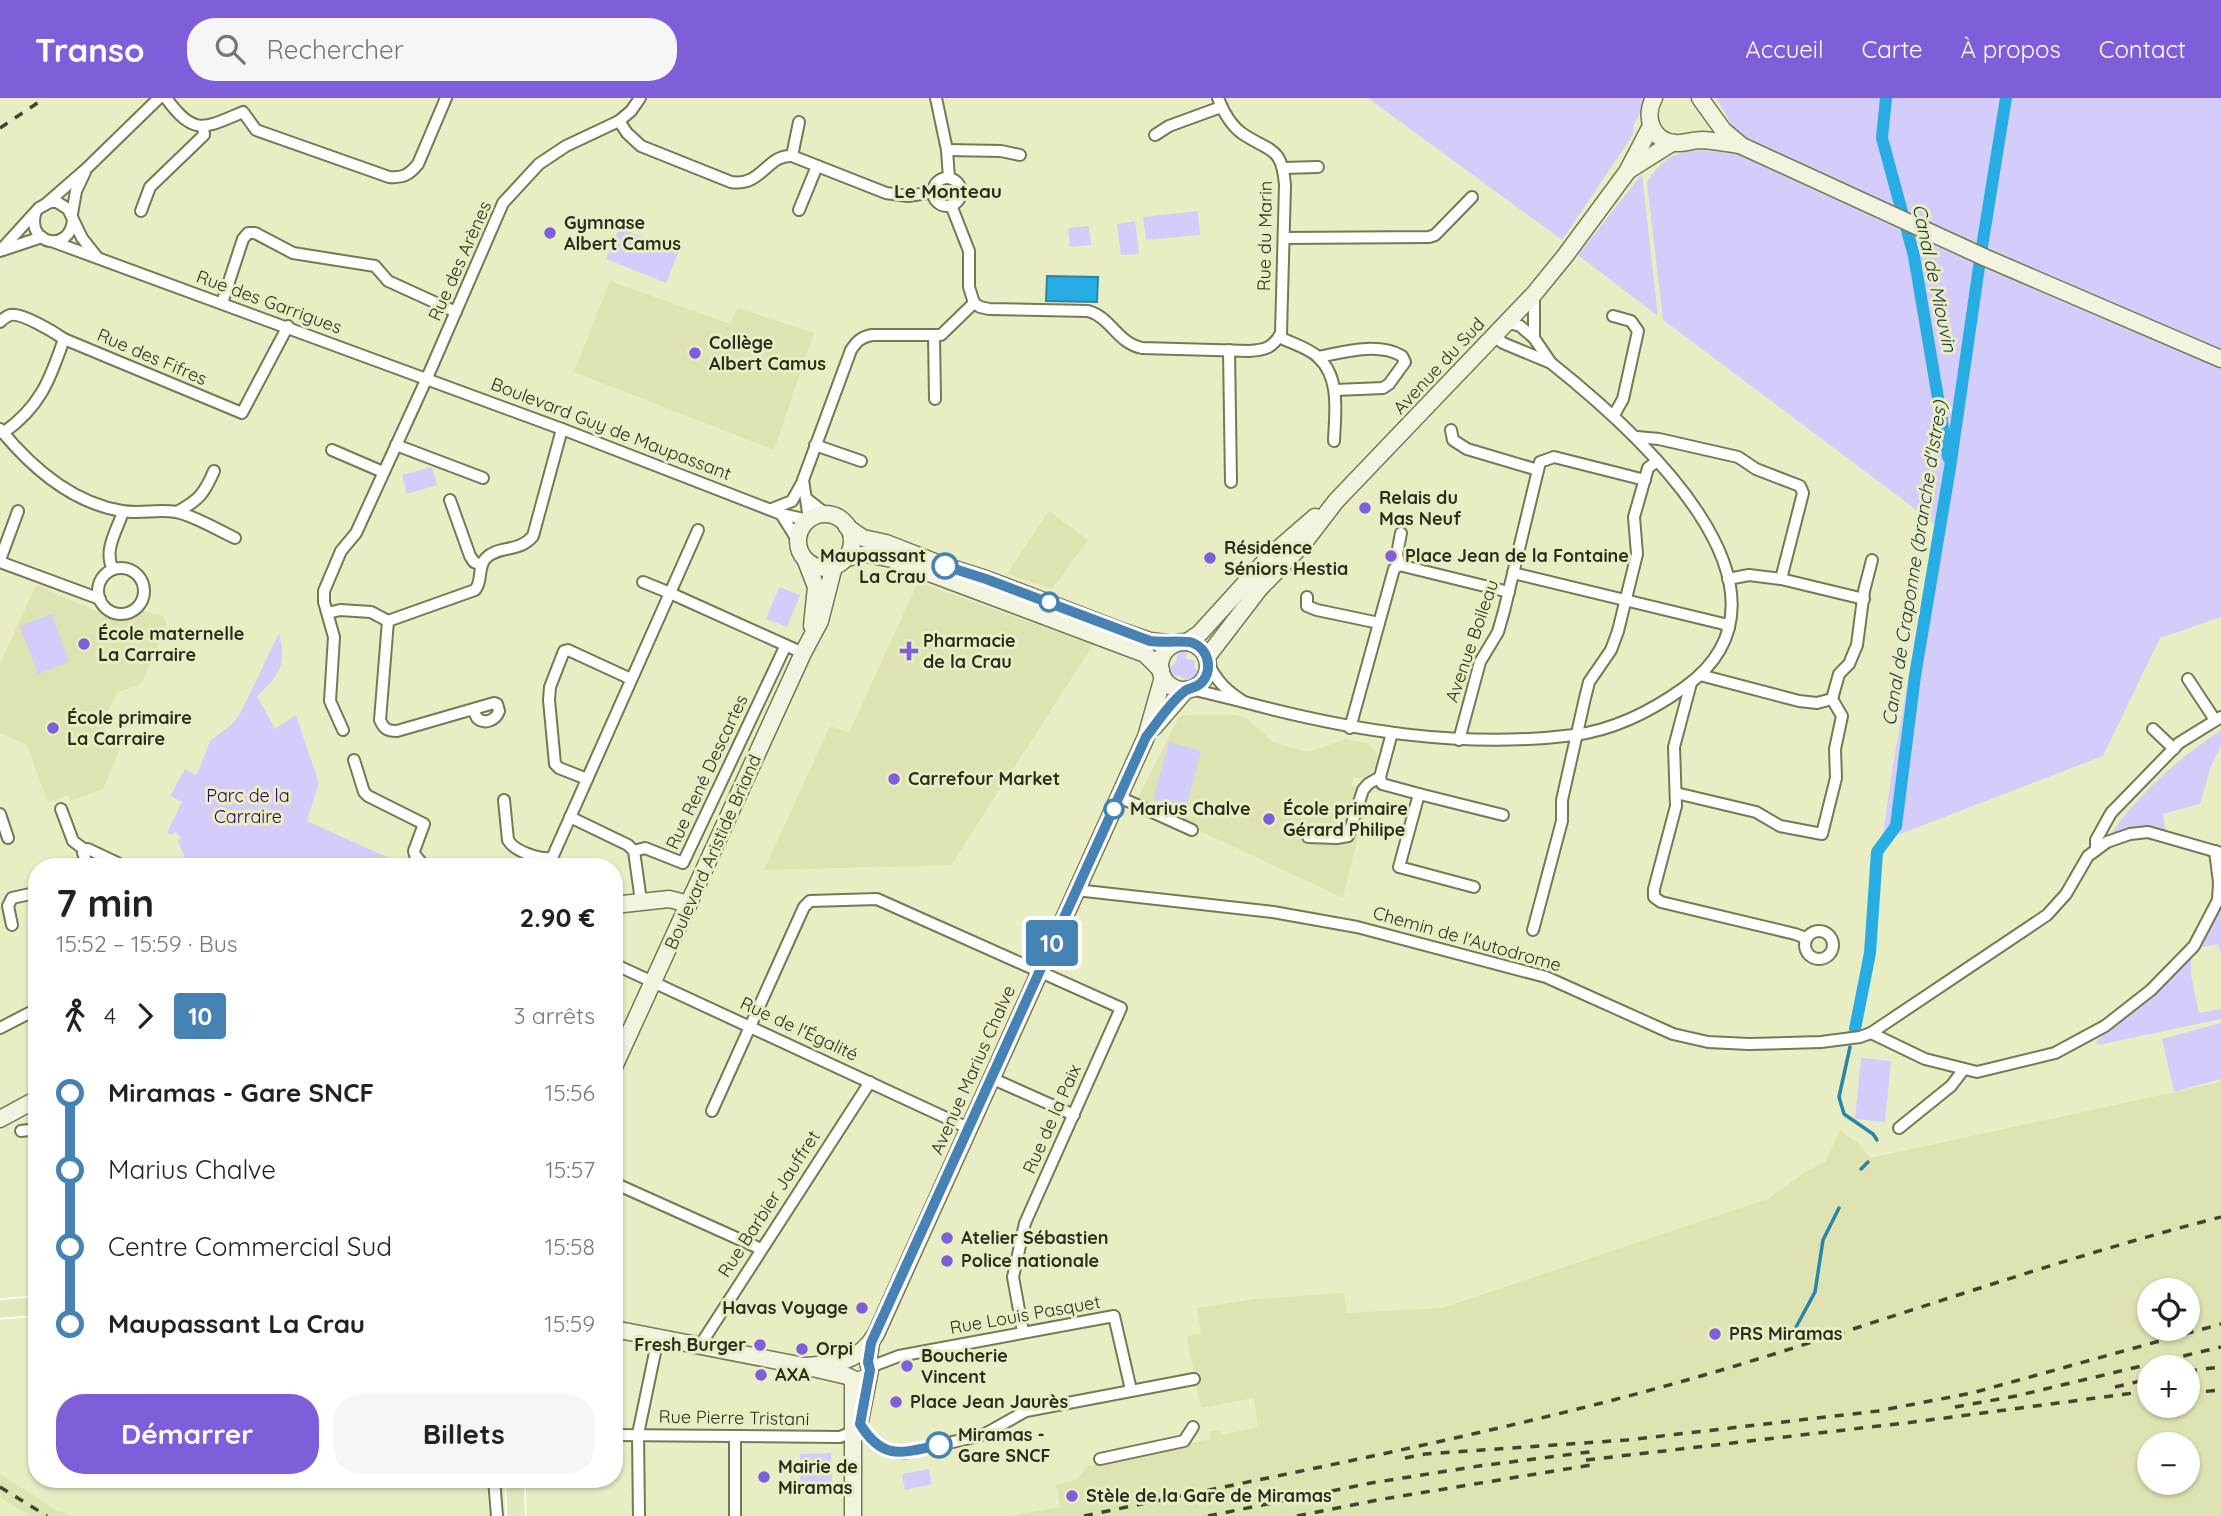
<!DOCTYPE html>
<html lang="fr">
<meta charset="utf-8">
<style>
:root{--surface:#fff;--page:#f6f6f6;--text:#222;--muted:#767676;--accent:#7e5fd9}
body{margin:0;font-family:Quicksand,sans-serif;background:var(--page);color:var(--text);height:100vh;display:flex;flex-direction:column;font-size:26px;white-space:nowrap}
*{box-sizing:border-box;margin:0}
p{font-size:23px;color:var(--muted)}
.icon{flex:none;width:38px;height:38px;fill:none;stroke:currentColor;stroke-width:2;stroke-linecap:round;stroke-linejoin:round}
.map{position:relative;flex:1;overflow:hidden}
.panel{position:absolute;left:28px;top:760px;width:595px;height:630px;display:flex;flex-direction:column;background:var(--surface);border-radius:28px;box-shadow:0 2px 5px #0004}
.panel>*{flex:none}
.badge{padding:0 14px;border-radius:5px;font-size:24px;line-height:46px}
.controls{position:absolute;left:2137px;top:1180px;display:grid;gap:14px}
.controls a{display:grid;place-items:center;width:63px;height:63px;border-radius:50%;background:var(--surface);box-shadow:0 2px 5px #0004;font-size:35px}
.map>.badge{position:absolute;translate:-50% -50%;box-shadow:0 0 0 4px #fff}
.legs{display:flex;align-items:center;gap:10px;height:77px;padding:0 28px;font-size:23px}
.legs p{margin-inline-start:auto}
.headline{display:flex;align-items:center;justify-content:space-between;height:119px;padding:0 28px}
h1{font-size:38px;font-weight:800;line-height:52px}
.primary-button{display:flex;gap:14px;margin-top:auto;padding:14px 28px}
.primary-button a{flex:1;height:80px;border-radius:28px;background:var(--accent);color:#fff;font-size:28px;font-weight:800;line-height:80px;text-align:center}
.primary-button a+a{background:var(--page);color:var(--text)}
ul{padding:0 28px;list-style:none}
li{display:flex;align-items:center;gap:24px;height:77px;font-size:26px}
li i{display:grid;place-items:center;width:10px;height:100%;margin:0 9px;background:currentColor}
li i::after{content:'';width:18px;height:18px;margin:-9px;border:5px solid;border-radius:50%;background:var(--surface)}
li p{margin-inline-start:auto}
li:first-child i{background:linear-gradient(#0000 50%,currentColor 0)}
li:last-child i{background:linear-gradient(currentColor 50%,#0000 0)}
header{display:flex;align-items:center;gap:42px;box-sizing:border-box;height:98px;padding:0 35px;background:var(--accent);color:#fff}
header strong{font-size:33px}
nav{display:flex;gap:38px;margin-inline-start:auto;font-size:24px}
.search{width:490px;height:63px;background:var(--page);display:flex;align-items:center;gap:18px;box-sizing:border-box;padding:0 24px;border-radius:28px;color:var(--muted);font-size:26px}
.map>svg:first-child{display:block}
</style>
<header>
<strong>Transo</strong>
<div class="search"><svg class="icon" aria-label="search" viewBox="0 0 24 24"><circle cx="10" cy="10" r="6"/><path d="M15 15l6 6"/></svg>Rechercher</div>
<nav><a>Accueil</a><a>Carte</a><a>À propos</a><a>Contact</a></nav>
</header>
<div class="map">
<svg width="2221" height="1418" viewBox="0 0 2221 1418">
<rect width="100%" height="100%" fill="#e9edc3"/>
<g fill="#dfe3b2" fill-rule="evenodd">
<polygon points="610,183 730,226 738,210 814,235 774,352 574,274"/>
<polygon points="1049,413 1088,442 1052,491 1007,476"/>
<polygon points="918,484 1093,547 951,767 764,772 830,628 849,635"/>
<polygon points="36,487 114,521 128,520 142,512 164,519 167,527 141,586 118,594 110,609 104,626 112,648 120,651 103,691 70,703 68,697 48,705 27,647 0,635 0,566"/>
<polygon points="1187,617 1237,617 1249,622 1272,643 1288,649 1309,654 1345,641 1367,645 1374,651 1378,659 1376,668 1370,676 1362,680 1353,680 1352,687 1369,694 1343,800 1136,703 1179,619"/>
<path d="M2221,984V1418H1008L1060,1409L1056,1387L1077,1381L1088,1368L1210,1341L1209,1334L1220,1332L1222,1337L1258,1329L1254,1300L1201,1310L1187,1239L1201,1235L1197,1210L1255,1201L1344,1195L1347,1215L1442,1210L1768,1101L1805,1074L1826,1063L1840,1032L1858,1045L1870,1060ZM2149,1192H2188V1230H2149ZM2149,1269H2188V1307H2149ZM2149,1346H2188V1384H2149Z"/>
<polygon points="0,1376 56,1412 71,1418 30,1418 0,1399"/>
</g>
<g fill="#d4cdfc">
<polygon points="1368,0 1648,0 1634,26 1633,37 1562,142"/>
<path d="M1716,0H2221V519L2160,540L2103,658L1882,743L1892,673L1935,426L1663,222L1647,85C1672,38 1711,54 1755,58L1758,51L1733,29Z"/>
<polygon points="1642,76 1658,218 1578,157"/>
<polygon points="1198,113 1200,137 1146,142 1143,119"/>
<polygon points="1135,123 1139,154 1138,156 1121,157 1117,126"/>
<polygon points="1089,128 1091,147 1070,149 1068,130"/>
<polygon points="619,130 679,153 666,185 606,161"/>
<polygon points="432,369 437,387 407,396 402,377"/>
<polygon points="779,489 800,497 787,529 766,521"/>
<polygon points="52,516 69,564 38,576 20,528"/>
<path d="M279,535C287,566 280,577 257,598L275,631L296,617L319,685L307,723L407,768H188L178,743L181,740L175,734L171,737L167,735L182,704L170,698L185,671L197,677L210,643L231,627L240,616Z"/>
<polygon points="1185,552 1187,555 1186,561 1194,562 1195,570 1200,574 1197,579 1188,584 1179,577 1172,578 1169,571 1176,564 1178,553"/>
<path d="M2221,632V647L2210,671L2200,706L2163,716L2166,735L2107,742C2134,699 2179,660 2221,632Z"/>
<polygon points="1169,644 1201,653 1186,710 1153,701"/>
<polygon points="2221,811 2221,856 2218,846 2197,850"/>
<polygon points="2191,859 2191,877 2199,915 2221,911 2221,921 2098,947 2096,943 2142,906"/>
<polygon points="2221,925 2221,981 2174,994 2162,941"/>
<polygon points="1861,960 1891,963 1885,1024 1855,1021"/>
<polygon points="831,1355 832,1384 800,1384 800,1356"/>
<polygon points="929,1371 932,1386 905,1392 902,1376"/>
</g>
<polygon fill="#27ade4" stroke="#2887a8" stroke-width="2" points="1047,178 1098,179 1097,204 1046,203"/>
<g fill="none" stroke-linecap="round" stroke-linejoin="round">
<g stroke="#2887a8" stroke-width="3.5">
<polyline points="1850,949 1839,999 1844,1016 1873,1036 1877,1042"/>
<polyline points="1861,1071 1868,1064"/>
<polyline points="1795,1231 1815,1194 1823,1142 1839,1110"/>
</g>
<g stroke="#27ade4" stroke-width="12">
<polyline points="1886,0 1882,40 1914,158 1948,359"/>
<polyline points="1855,931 1870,855 1877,754 1896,728 1915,578 1950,370 1981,155 2006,0"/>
</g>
<defs>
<g id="street">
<path d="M166,0C194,38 203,31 243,14L256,32L389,79C403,80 409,77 418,66L446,0"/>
<polyline points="936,0 947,52 949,80"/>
<path d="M619,23L627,35L641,48L731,84C762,89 767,56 792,58L886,95L908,98L934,94"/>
<polyline points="1155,37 1169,28 1221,9"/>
<polyline points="947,52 1001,53 1020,57"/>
<polyline points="792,58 799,24"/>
<polyline points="1283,70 1318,69"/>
<circle cx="947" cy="94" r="14"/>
<polyline points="47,105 86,71 159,0"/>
<polyline points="799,112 817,68"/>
<polyline points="141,113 150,89 204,37 203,29"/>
<path d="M35,116C27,147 70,155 73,122"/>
<polyline points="72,116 76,93 85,74"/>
<polyline points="1284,140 1429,139 1435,137 1472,99"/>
<polyline points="54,144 562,331 781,416 808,422"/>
<polyline points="3,152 42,139"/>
<polyline points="0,153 39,110 50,104 57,104 68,111 82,140 97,159"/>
<polyline points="222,205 243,141 248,135 255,135 293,155 375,168 388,183 456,214"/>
<path d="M974,205L980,209L989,211L1088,213C1111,219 1117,245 1142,250L1249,253C1265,252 1273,250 1281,235L1285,87C1282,48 1270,54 1243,36C1231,28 1223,13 1218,0"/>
<polyline points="1613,218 1631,223 1638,233 1623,301 1614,317"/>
<path d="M0,224C3,221 5,219 10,217C21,214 54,234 64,241"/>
<polyline points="1507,224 1520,228 1534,240"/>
<polyline points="934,237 935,301"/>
<polyline points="1494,238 1503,245 1551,265 1534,240 1534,197"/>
<path d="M1279,239C1291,245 1309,250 1318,259C1341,280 1335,316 1334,343"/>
<polyline points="1229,252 1231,384"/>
<path d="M1318,259C1344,254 1378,244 1402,258L1405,264L1389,286L1383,290L1335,292"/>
<path d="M0,331C31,369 72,405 122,413C140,416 158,411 176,414C193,417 218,432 235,440"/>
<polyline points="1451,332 1453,342 1467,351 1538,372 1540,364 1554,359 1645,382"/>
<path d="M3,335C40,309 50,282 64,241L242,315L288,228"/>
<polyline points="1637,339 1659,341 1738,359 1756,371 1800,388 1803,395 1781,481"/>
<polyline points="396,347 483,380"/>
<polyline points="815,347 861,363"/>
<polyline points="332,352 383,374"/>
<polyline points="807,401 826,416"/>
<polyline points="450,402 470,458 474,464 481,467"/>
<polyline points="772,411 792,403 802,385"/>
<path d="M177,414C199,402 204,396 214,373"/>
<polyline points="781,416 798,443"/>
<path d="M809,421L803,382L851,252C857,243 861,239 872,237H941L974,205L969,189V153L951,107"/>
<polyline points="0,462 18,413"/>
<polyline points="0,464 100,501"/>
<polyline points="1399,467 1397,456 1401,435"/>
<circle cx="121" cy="493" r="23"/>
<path d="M113,471C103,453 117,432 123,414"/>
<polyline points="1513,475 1724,526 1729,530"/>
<polyline points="1728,481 1749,477 1781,481 1864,501"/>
<polyline points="643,484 670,495 698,432"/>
<polyline points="1307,499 1307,508 1317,512 1379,525"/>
<polyline points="328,515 340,512 371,514 388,523"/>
<polyline points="2188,581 2215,622"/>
<polyline points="1691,585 1674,649 1676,708 1654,791 1654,799 1661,804 1795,836 1806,840"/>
<path d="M1191,591L1244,604C1227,593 1217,584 1208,565"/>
<polyline points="1832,601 1839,576 1849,566 1857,547 1864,493 1872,462"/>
<path d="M1244,604C1352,633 1463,651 1574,637C1614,632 1653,612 1685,589C1819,492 1630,328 1551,265"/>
<path d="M473,611L477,620C485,627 496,622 499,613L497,606L494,605L397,633C387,633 384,631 380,622L388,523L475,492C483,483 477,469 486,460C499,447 519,455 533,438L562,331"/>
<polyline points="1350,630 1394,471 1399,467 1509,494"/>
<polyline points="2153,631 2174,651"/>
<polyline points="343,632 330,603 334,539 324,504 324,493 341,453 356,435 427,280 503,105 539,66 566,48 619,23 631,13 640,0"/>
<polyline points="1392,635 1380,679 1382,686 1419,696 1399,769 1474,789"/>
<polyline points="1459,642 1480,564 1498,534 1504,513 1538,372"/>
<polyline points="354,662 364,694 368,698 424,726 414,753 415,757 424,768"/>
<polyline points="587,681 559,670 555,666 549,602 550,589 564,553 568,552 631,581"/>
<polyline points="1676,695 1756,714 1780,728 1822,736 1836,680 1835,651 1842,618 1832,601 1817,605 1799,603 1700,577"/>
<polyline points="1419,696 1503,717"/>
<polyline points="1119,699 1192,732"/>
<path d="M504,702L508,742C514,753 539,762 552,760L670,495L803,555"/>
<polyline points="61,711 73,743 85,752"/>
<polyline points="0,716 8,740"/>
<polyline points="570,719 628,747 634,753 641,803"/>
<polyline points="1308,739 1337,740 1348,738 1363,692 1368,686 1380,679"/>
<polyline points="2096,752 2096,742 2111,715 2179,645 2221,619"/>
<polyline points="634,753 645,750 683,765 785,549"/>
<polyline points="88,768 83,755 88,751 124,768"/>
<polyline points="1076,792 1273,814 1357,829 1546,879 1673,936 1708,944 1749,946 1821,944 1860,939 1871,935 1925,961 1977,974 2055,955 2105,928 2151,892 2194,848 2218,802 2219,784 2215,753"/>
<polyline points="12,827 8,808 12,800 30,796 35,801 37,806"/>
<polyline points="1533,832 1562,723 1562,702 1585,600 1589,584 1611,552 1618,533 1637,456 1634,419 1648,370 1657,363"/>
<circle cx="1819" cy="847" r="14"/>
<polyline points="614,866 968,1030"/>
<polyline points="0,930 37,911"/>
<polyline points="1871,935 2047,817 2066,796 2088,758 2107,744 2130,736 2148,734 2221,755"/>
<polyline points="991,980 1074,1017"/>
<polyline points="712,1013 804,809 810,803 877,801 1121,910 1025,1125 1013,1179 1023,1234"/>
<polyline points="1899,1030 1951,988 1964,971"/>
<polyline points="21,1033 37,1031"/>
<polyline points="614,1085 761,1151"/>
<polyline points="699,1249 870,984"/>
<polyline points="870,1269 899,1258 1114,1218 1131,1292"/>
<polyline points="858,1323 873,1344 886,1352 904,1355 983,1337 1026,1313 1194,1281"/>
<polyline points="614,1337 840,1339 852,1334"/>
<polyline points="1100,1361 1184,1343 1193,1329"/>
<polyline points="494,1381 497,1418"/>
<polyline points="639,1418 638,1336 658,1240"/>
<polyline points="735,1418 735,1338"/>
</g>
<g id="secondary">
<path d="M1654,0C1644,18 1651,43 1675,45C1684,46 1692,42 1702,42C1715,43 1727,45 1740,47"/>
<polyline points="1700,0 1723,32 1742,48 1986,160 2221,261"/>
<polyline points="1629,72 1672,45"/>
<circle cx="825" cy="443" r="27"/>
<polyline points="847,429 863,440 886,445 945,468 986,481 1124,534 1150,543 1174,546"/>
<polyline points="846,460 867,456 892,461 1145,556 1161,572"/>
<polyline points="806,463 816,489 812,528"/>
<polyline points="1187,544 1200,535 1270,458 1315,419"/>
<circle cx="1184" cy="568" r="24"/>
<polyline points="1207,559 1260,490 1303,446 1336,403 1534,196 1565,158 1627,74 1651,28"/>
<polyline points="1154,629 1186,592"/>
<polyline points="614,807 669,801 689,806"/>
<polyline points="614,969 803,555 820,523 834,468"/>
<polyline points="0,1021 37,1001"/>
<polyline points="614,1231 804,1268 847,1278 857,1283 867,1279"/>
<path d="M804,1268C836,1266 858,1265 876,1236L1146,639L1163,579"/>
<polyline points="859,1328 870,1272 868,1264 871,1245"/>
<polyline points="853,1418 853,1283"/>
</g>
<g id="primary">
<polyline points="0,1211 37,1208"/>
<polyline points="515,1381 516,1418"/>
</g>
</defs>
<use href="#street" stroke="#767953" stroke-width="14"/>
<use href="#secondary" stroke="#767953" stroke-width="19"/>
<use href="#primary" stroke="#fff" stroke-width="21"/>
<use href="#street" stroke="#fff" stroke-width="10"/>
<use href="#secondary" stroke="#f2f4df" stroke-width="16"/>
<use href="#primary" stroke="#e5e8be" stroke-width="18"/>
<g stroke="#434532" stroke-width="3.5" stroke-dasharray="9 9" stroke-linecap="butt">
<polyline points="0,30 45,0"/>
<polyline points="2188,1273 2221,1269"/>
<polyline points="2115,1289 2149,1281"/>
<polyline points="2188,1295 2221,1292"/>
<polyline points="1955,1309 2016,1298 2221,1249"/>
<polyline points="1405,1360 1425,1356 1627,1342 1878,1313 1972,1295 2221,1226"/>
<polyline points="1586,1362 1922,1323 2149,1293"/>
<polyline points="0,1389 47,1418"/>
<path d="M1084,1418C1301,1372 1522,1332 1735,1268C1897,1219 2057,1161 2221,1119"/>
<polyline points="1208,1418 1371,1385 1479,1368 1597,1353"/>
<polyline points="1297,1418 1383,1401 1597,1366"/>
</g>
</g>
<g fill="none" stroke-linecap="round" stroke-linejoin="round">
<defs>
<path id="line-1" d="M939,1347C901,1355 883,1363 860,1326L870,1272L868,1264L871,1245L1146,639C1157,625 1171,603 1185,593C1189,590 1195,590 1200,586C1213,575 1210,552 1193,545C1186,542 1163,545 1150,543L986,481L945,468"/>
</defs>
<use href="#line-1" stroke="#fff" stroke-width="16"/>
<use href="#line-1" stroke="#4682b4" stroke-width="10"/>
</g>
<g fill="#7e5fd9" stroke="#e9edc3" stroke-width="2.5">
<circle cx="550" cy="135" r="7"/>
<circle cx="695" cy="255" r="7"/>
<circle cx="1365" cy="410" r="7"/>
<circle cx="1391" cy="458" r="7"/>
<circle cx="1210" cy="460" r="7"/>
<circle cx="84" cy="546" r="7"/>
<path d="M905.5 542.5h7v7h7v7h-7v7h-7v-7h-7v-7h7z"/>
<circle cx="53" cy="630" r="7"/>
<circle cx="894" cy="681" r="7"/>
<circle cx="1269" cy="721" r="7"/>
<circle cx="947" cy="1140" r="7"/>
<circle cx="947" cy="1163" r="7"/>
<circle cx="862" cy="1210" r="7"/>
<circle cx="1715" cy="1236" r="7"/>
<circle cx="760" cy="1247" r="7"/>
<circle cx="802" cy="1251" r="7"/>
<circle cx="907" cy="1268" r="7"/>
<circle cx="761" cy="1277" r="7"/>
<circle cx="896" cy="1304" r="7"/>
<circle cx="764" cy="1379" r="7"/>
<circle cx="1072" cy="1398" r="7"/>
</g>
<g fill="#fff" stroke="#4682b4" stroke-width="3.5">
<circle cx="945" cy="468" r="12"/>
<circle cx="1049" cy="504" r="9"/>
<circle cx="1114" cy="711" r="9"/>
<circle cx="939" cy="1347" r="12"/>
</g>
<g text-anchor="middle" stroke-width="6" stroke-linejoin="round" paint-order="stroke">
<g font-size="18" font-weight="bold" fill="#2c2d1d" stroke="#e9edc3" text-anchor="start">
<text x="564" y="131">Gymnase<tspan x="564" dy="21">Albert Camus</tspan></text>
<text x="709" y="251">Collège<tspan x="709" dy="21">Albert Camus</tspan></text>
<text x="1379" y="406">Relais du<tspan x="1379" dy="21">Mas Neuf</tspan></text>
<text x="1224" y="456">Résidence<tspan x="1224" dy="21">Séniors Hestia</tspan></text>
<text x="1405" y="464">Place Jean de la Fontaine</text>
<text x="98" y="542">École maternelle<tspan x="98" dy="21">La Carraire</tspan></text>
<text x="923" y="549">Pharmacie<tspan x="923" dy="21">de la Crau</tspan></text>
<text x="67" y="626">École primaire<tspan x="67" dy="21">La Carraire</tspan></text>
<text x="908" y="687">Carrefour Market</text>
<text x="1283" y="717">École primaire<tspan x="1283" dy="21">Gérard Philipe</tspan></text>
<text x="961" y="1146">Atelier Sébastien</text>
<text x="961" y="1169">Police nationale</text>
<text x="848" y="1216" text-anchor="end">Havas Voyage</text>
<text x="1729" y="1242">PRS Miramas</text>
<text x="746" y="1253" text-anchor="end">Fresh Burger</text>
<text x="816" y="1257">Orpi</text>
<text x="921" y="1264">Boucherie<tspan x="921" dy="21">Vincent</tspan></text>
<text x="775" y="1283">AXA</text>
<text x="910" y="1310">Place Jean Jaurès</text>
<text x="778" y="1375">Mairie de<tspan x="778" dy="21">Miramas</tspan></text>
<text x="1086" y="1404">Stèle de la Gare de Miramas</text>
</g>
<g font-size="18" fill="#2c2d1d" stroke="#e9edc3">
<text transform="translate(1265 138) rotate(-89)" y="6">Rue du Marin</text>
<text transform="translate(460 163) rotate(-66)" y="6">Rue des Arènes</text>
<text transform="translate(269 204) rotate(20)" y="6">Rue des Garrigues</text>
<text transform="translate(152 259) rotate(23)" y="6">Rue des Fifres</text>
<text transform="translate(1439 268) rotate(-47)" y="6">Avenue du Sud</text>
<text transform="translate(611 331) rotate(21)" y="6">Boulevard Guy de Maupassant</text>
<text transform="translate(1472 543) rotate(-71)" y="6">Avenue Boileau</text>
<text transform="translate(707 674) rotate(-65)" y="6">Rue René Descartes</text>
<text transform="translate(713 754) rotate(-66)" y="6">Boulevard Aristide Briand</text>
<text transform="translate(1467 841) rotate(16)" y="6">Chemin de l'Autodrome</text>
<text transform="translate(799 931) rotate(25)" y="6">Rue de l'Égalité</text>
<text transform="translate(973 972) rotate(-66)" y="6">Avenue Marius Chalve</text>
<text transform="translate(1052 1021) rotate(-66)" y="6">Rue de la Paix</text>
<text transform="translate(769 1106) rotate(-57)" y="6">Rue Barbier Jauffret</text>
<text transform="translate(1025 1217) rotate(-10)" y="6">Rue Louis Pasquet</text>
<text transform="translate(734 1320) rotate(1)" y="6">Rue Pierre Tristani</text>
</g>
<g font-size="18" font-weight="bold" fill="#2c2d1d" stroke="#e9edc3" text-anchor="start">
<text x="926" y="464" text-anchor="end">Maupassant<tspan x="926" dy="21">La Crau</tspan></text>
<text x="1130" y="717">Marius Chalve</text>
<text x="958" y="1343">Miramas -<tspan x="958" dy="21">Gare SNCF</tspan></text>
</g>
<g font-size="18" fill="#31016e" stroke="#e9edc3">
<text x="248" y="704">Parc de la<tspan x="248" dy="21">Carraire</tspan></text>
</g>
<g font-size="19" font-weight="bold" fill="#2c2d1d" stroke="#e9edc3">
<text x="948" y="100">Le Monteau</text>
</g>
<g font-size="19" font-style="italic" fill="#17313d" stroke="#e9edc3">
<text transform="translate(1935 180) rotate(78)" y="7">Canal de Miouvin</text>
<text transform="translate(1914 465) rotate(-81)" y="7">Canal de Craponne (branche d'Istres)</text>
</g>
</g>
</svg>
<div class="controls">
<a><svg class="icon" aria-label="locate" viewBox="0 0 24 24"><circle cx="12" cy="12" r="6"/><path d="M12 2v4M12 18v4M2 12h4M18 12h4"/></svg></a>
<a>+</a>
<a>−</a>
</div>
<b class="badge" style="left:1052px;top:845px;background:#4682b4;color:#fff">10</b>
<section class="panel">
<div class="headline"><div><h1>7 min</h1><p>15:52 – 15:59 · Bus</p></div><b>2.90 €</b></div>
<div class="legs"><svg class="icon" aria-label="walk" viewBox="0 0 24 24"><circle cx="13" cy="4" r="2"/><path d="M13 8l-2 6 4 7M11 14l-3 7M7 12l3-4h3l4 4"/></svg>4<svg class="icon" aria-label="forward" viewBox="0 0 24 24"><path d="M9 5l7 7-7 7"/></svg><b class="badge" style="background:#4682b4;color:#fff">10</b><p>3 arrêts</p></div>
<ul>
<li><i style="color:#4682b4"></i><b>Miramas - Gare SNCF</b><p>15:56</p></li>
<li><i style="color:#4682b4"></i><span>Marius Chalve</span><p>15:57</p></li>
<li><i style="color:#4682b4"></i><span>Centre Commercial Sud</span><p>15:58</p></li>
<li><i style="color:#4682b4"></i><b>Maupassant La Crau</b><p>15:59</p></li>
</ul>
<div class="primary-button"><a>Démarrer</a><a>Billets</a></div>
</section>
</div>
